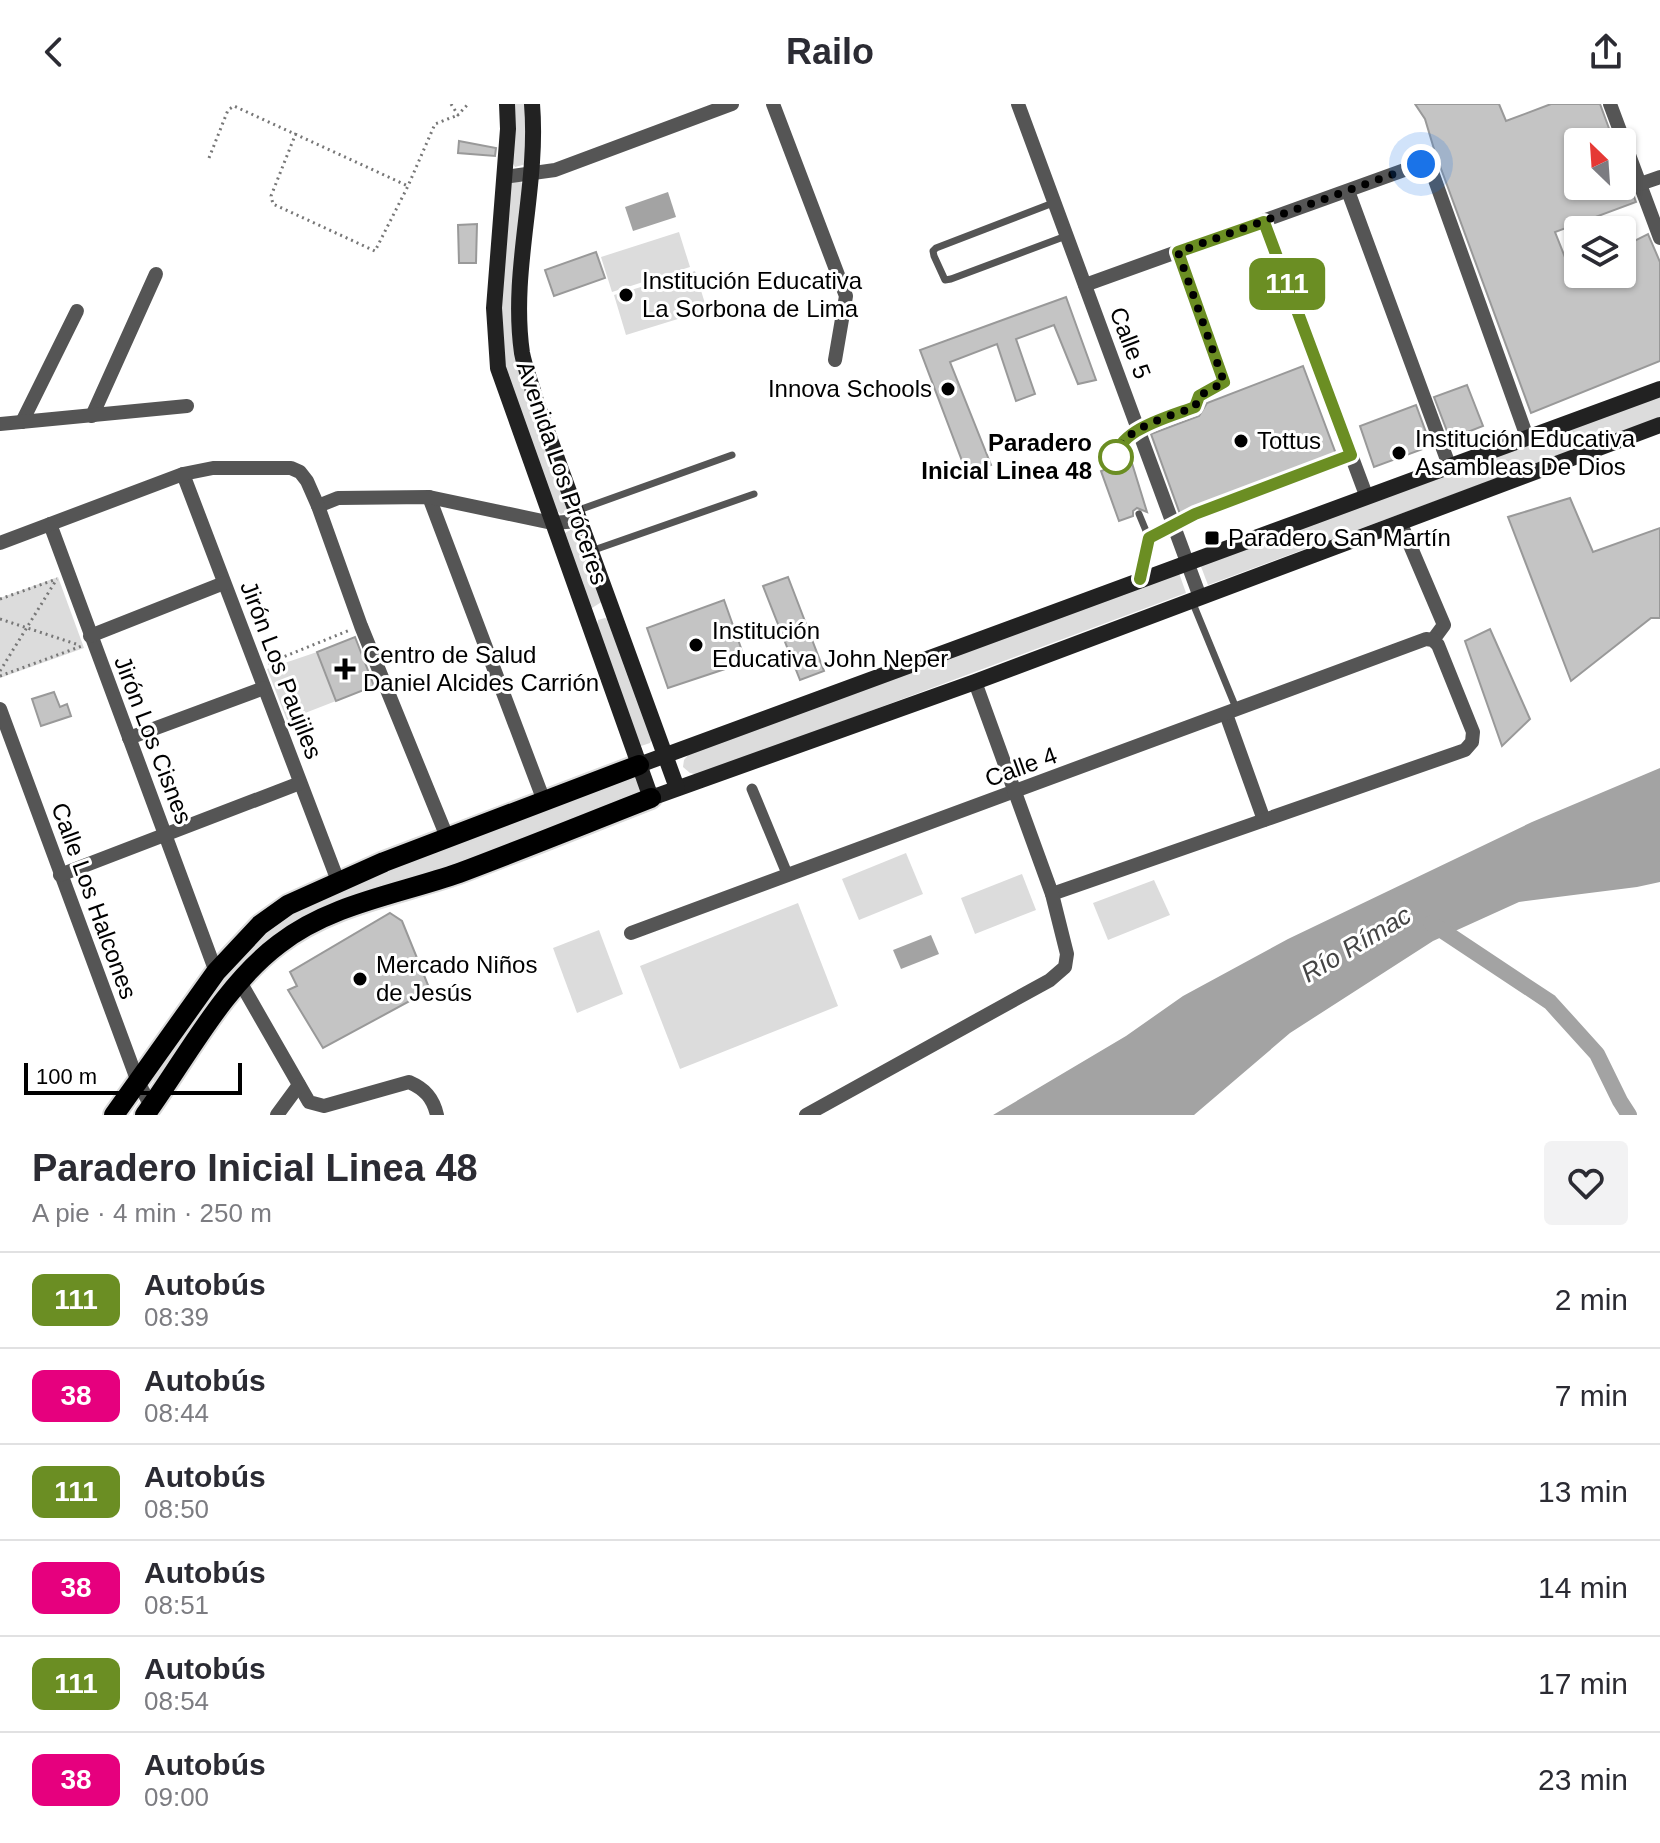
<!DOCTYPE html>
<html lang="es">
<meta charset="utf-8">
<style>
:root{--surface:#fff;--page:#f2f2f3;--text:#2b2b33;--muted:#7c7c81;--line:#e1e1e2}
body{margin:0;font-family:Helvetica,sans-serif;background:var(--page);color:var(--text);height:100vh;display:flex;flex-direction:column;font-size:30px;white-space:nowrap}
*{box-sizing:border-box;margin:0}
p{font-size:26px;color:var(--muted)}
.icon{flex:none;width:44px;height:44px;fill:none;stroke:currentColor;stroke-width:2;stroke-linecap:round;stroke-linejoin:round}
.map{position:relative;height:1011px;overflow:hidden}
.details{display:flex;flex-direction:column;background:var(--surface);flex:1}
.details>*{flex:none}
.badge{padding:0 16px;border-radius:12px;font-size:28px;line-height:52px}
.needle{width:52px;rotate:335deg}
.buttons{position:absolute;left:1564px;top:24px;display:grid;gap:16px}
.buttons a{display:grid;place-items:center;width:72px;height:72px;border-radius:8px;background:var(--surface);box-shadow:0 2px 6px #0004;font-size:40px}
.scale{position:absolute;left:24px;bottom:20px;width:218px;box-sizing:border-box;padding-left:8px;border:4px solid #000;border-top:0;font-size:22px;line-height:28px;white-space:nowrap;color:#000;-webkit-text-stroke:6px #fff;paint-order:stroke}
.you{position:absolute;width:40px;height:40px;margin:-20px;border:6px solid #fff;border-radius:50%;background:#1a73e8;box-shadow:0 0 0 12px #1a73e833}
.map>.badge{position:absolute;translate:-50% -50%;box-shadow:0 0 0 4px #fff}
.round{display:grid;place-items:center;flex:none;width:84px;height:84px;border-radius:8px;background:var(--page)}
.summary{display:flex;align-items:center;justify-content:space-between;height:136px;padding:0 32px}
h1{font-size:38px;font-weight:800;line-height:60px}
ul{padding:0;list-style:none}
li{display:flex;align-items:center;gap:24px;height:96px;padding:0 32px;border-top:2px solid var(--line)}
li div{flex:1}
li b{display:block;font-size:30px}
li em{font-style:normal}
li .badge{min-width:88px;font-weight:700;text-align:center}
header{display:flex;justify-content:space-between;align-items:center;height:104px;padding:0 32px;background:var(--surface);font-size:36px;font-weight:800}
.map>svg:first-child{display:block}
</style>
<header><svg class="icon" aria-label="back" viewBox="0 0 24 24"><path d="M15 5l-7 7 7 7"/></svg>Railo<svg class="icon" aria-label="share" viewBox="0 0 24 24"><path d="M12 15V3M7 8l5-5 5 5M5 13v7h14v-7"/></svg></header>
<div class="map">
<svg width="1660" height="1011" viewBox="0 0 1660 1011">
<rect width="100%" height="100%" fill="#fff"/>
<g fill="#dcdcdc">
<polygon points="512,0 526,0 526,60 515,63 512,58"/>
<path d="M515,78H521L525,84L514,201L569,401L567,407L561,410L557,407C537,353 508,296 501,238C495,189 506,130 510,79Z"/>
<polygon points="679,128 690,163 612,188 601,153"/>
<polygon points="695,167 707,206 626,231 614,191"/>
<polygon points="1660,290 1660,314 1208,481 1200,460"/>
<polygon points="574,424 603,497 592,504 588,500 563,430"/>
<polygon points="1179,469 1186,489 699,671 690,669 683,663 684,656 689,650"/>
<polygon points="58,473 84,544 0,574 0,494"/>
<polygon points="605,514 610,516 652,634 650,639 641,642 636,639 597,521 598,516"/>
<polygon points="317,548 336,597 287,616 267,565"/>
<polygon points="630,672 638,677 641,689 635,695 302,817 159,980 148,972 211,883 260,830 328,788"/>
<polygon points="906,749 923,790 859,816 842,775"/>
<polygon points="1022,770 1036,806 975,830 961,794"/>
<polygon points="1154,776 1170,811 1108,836 1093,799"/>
<polygon points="798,799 838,902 680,965 640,862"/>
<polygon points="599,826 623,890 577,909 553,844"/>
</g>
<g fill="#a3a3a3">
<polygon points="668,88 676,113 633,127 625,103"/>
<polygon points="1660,664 1660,778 1637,783 1519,798 1433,837 1290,929 1194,1011 993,1011 1126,932 1183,892 1288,835 1532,718"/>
<polygon points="931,831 939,850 901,865 893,846"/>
</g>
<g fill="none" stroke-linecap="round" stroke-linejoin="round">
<polyline stroke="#a3a3a3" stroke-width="16" points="1431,819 1550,898 1597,950 1620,997 1629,1011"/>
</g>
<g fill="#c4c4c4" stroke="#999" stroke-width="2">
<polygon points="1415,0 1499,0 1506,17 1551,0 1600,0 1614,38 1578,38 1578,82 1622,82 1622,61 1636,98 1555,128 1572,171 1622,170 1622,143 1648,130 1660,158 1660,257 1531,309 1440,62 1434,55 1430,46 1434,45 1425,15"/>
<polygon points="459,37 496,44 495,52 458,49"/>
<polygon points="477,120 476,159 459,159 458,121"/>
<polygon points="596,148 605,174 554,192 545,166"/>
<polygon points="1066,193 1096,276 1078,280 1054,221 1016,235 1035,290 1016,297 997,240 950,258 991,361 967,370 920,246"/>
<polygon points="1303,262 1336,350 1180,410 1151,330 1199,312 1207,299"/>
<polygon points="1467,281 1483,322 1450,335 1434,293"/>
<polygon points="1416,301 1431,342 1374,363 1360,322"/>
<polygon points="1131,356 1147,408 1137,404 1133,407 1133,412 1119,417 1101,367 1112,363 1120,367 1124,359"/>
<polygon points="1570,394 1593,448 1660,424 1660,514 1651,514 1571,577 1508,413"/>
<polygon points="788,473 824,567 800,576 763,482"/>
<polygon points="724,496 746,558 668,584 647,524"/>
<polygon points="1490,525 1530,615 1502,642 1465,537"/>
<polygon points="355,533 374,582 336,597 317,548"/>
<polygon points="54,588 60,603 67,600 71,612 41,622 32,595"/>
<polygon points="390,809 402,817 430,886 323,944 288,886 297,882 290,868"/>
</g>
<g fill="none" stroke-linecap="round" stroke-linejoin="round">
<defs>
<g id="primary">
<polyline points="114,1011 216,868 260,821 288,801 384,758 639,661"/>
<path d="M145,1011C186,955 223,882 279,840C330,800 399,790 459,769C523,745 587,719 651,694"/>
</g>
</defs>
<use href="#primary" stroke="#dbdbdb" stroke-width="24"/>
<g stroke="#777" stroke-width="3" stroke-dasharray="2 4" stroke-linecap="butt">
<polyline points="451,0 458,11 468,0"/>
<polyline points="296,29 271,92 273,100 375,147 408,82 435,20 458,11"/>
<polyline points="209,54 228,6 234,2 408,82"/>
<polyline points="0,495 57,475"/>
<polyline points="0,515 79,541"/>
<polyline points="268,559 350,526"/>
<polyline points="0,567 55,478"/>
<polyline points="0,572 82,542"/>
</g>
<g stroke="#555" stroke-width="7">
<polyline points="1053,99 936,144 933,147 934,152 945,176 951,175 1066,132"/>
<path d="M1118,361C1112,342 1126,337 1138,326"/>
<polyline points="576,407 732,351"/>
<polyline points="1139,410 1149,434 1141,473"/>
<polyline points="1149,434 1195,410 1351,351"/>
<polyline points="591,447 754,390"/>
<polyline points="1192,497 1236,604"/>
</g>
<polyline stroke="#555" stroke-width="11" points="752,685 788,772"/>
<g stroke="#555" stroke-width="14">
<polyline points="773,0 846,192 835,256"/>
<polyline points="1018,0 1200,493"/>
<polyline points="1610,0 1660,134"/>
<polyline points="504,73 555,66 732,0"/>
<polyline points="1640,80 1660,73"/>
<polyline points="1348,87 1449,361"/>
<polyline points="1264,118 1366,391"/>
<polyline points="1085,181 1421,60 1431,65 1527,333"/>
<polyline points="92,312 156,170"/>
<polyline points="22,318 77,207"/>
<polyline points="0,320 187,302"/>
<polyline points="1139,324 1195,303 1199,292 1224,278 1178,148"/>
<polyline points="183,370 338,777"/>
<polyline points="429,393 544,697"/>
<polyline points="318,402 338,394 429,393 552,419 580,417"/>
<polyline points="50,420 216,868"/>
<polyline points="1401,420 1444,521 1433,536"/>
<polyline points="0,439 183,370 213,364 291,364 300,368 307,377 318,402 361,522 447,733"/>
<polyline points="90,532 224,479"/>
<polyline points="0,605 138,978 151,1002"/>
<polyline points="1226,610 1264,716"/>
<polyline points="129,634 264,584"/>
<polyline points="60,771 300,679"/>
<polyline points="631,829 1426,535 1433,536 1438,541 1473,628 1472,638 1465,646 1052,790"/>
<path d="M239,876L309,998L324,1002L409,978C425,985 433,994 437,1011"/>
<polyline points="277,1011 299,981"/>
<polyline points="806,1011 1050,876 1065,863 1067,850 1052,790 975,578"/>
</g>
<g stroke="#222" stroke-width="16">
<polyline points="507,0 508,25 494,204 498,264 651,694 975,578 1660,321"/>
<path d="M532,0C539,83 510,166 522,249C525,265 532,281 536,297L677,684"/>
<polyline points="639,661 1660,285"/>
</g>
<use href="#primary" stroke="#000" stroke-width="20"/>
</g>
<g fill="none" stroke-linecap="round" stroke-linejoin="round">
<defs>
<path id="line" d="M1118,361C1107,328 1172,312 1195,303L1199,292L1224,278L1178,148L1264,118L1351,351L1195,410L1149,434L1140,475"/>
</defs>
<use href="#line" stroke="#fff" stroke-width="18"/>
<use href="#line" stroke="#6b8e23" stroke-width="12"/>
<path stroke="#000" stroke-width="8" stroke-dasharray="0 14.4" d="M1116,353C1118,325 1173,311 1195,303L1199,292L1224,278L1178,148L1421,60"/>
</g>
<g fill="#000" stroke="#fff" stroke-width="3">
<circle cx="626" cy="191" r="8"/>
<circle cx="948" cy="285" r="8"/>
<circle cx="1241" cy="337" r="8"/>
<circle cx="1399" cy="349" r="8"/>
<rect x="1204" y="426" width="16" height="16" rx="4"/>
<circle cx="696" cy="541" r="8"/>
<path d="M341 553h8v8h8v8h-8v8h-8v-8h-8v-8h8z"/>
<circle cx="360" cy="875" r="8"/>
</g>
<circle fill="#fff" stroke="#6b8e23" stroke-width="4" cx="1116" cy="353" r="16"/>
<g text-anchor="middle" stroke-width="6" stroke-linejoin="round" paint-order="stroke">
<g font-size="24" fill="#000" stroke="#fff" text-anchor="start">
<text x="642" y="185">Institución Educativa<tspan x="642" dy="28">La Sorbona de Lima</tspan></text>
<text x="932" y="293" text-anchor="end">Innova Schools</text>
<text x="1415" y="343">Institución Educativa<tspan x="1415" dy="28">Asambleas De Dios</tspan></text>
<text x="1257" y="345">Tottus</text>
<text x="1228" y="442">Paradero San Martín</text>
<text x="712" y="535">Institución<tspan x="712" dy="28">Educativa John Neper</tspan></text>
<text x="363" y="559">Centro de Salud<tspan x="363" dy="28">Daniel Alcides Carrión</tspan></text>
<text x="376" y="869">Mercado Niños<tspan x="376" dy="28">de Jesús</tspan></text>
</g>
<g font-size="24" fill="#000" stroke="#fff">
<text transform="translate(1130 239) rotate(69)" y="8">Calle 5</text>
<text transform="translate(562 369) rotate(71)" y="8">Avenida Los Próceres</text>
<text transform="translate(281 566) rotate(69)" y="8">Jirón Los Paujiles</text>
<text transform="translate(153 636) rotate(69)" y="8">Jirón Los Cisnes</text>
<text transform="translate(1021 663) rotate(-20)" y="8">Calle 4</text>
<text transform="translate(94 797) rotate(70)" y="8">Calle Los Halcones</text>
</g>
<g font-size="24" font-weight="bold" fill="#000" stroke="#fff" text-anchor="end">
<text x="1092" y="347">Paradero<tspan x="1092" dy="28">Inicial Linea 48</tspan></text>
</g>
<g font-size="26" font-style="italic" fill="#444" stroke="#fff">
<text transform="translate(1356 840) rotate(-31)" y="9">Río Rímac</text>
</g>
</g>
</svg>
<div class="buttons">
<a><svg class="needle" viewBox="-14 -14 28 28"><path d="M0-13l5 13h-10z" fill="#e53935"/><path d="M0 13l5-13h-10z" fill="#7c7c81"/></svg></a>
<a><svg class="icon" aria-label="layers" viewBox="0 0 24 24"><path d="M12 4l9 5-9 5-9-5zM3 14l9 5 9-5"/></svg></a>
</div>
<div class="scale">100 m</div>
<div class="you" style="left:1421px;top:60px"></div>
<b class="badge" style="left:1287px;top:180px;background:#6b8e23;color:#fff">111</b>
</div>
<section class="details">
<div class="summary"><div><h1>Paradero Inicial Linea 48</h1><p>A pie · 4 min · 250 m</p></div><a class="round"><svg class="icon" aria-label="heart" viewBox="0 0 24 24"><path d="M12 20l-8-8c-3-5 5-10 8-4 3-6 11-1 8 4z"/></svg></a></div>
<ul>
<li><span class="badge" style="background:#6b8e23;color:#fff">111</span><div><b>Autobús</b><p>08:39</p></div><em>2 min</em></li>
<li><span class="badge" style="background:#e6007e;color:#fff">38</span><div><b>Autobús</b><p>08:44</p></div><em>7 min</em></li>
<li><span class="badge" style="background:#6b8e23;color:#fff">111</span><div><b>Autobús</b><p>08:50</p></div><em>13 min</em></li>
<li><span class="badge" style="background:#e6007e;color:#fff">38</span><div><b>Autobús</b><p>08:51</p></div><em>14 min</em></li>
<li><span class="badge" style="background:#6b8e23;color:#fff">111</span><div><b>Autobús</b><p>08:54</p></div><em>17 min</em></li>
<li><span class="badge" style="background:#e6007e;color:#fff">38</span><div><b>Autobús</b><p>09:00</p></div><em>23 min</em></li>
</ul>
</section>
